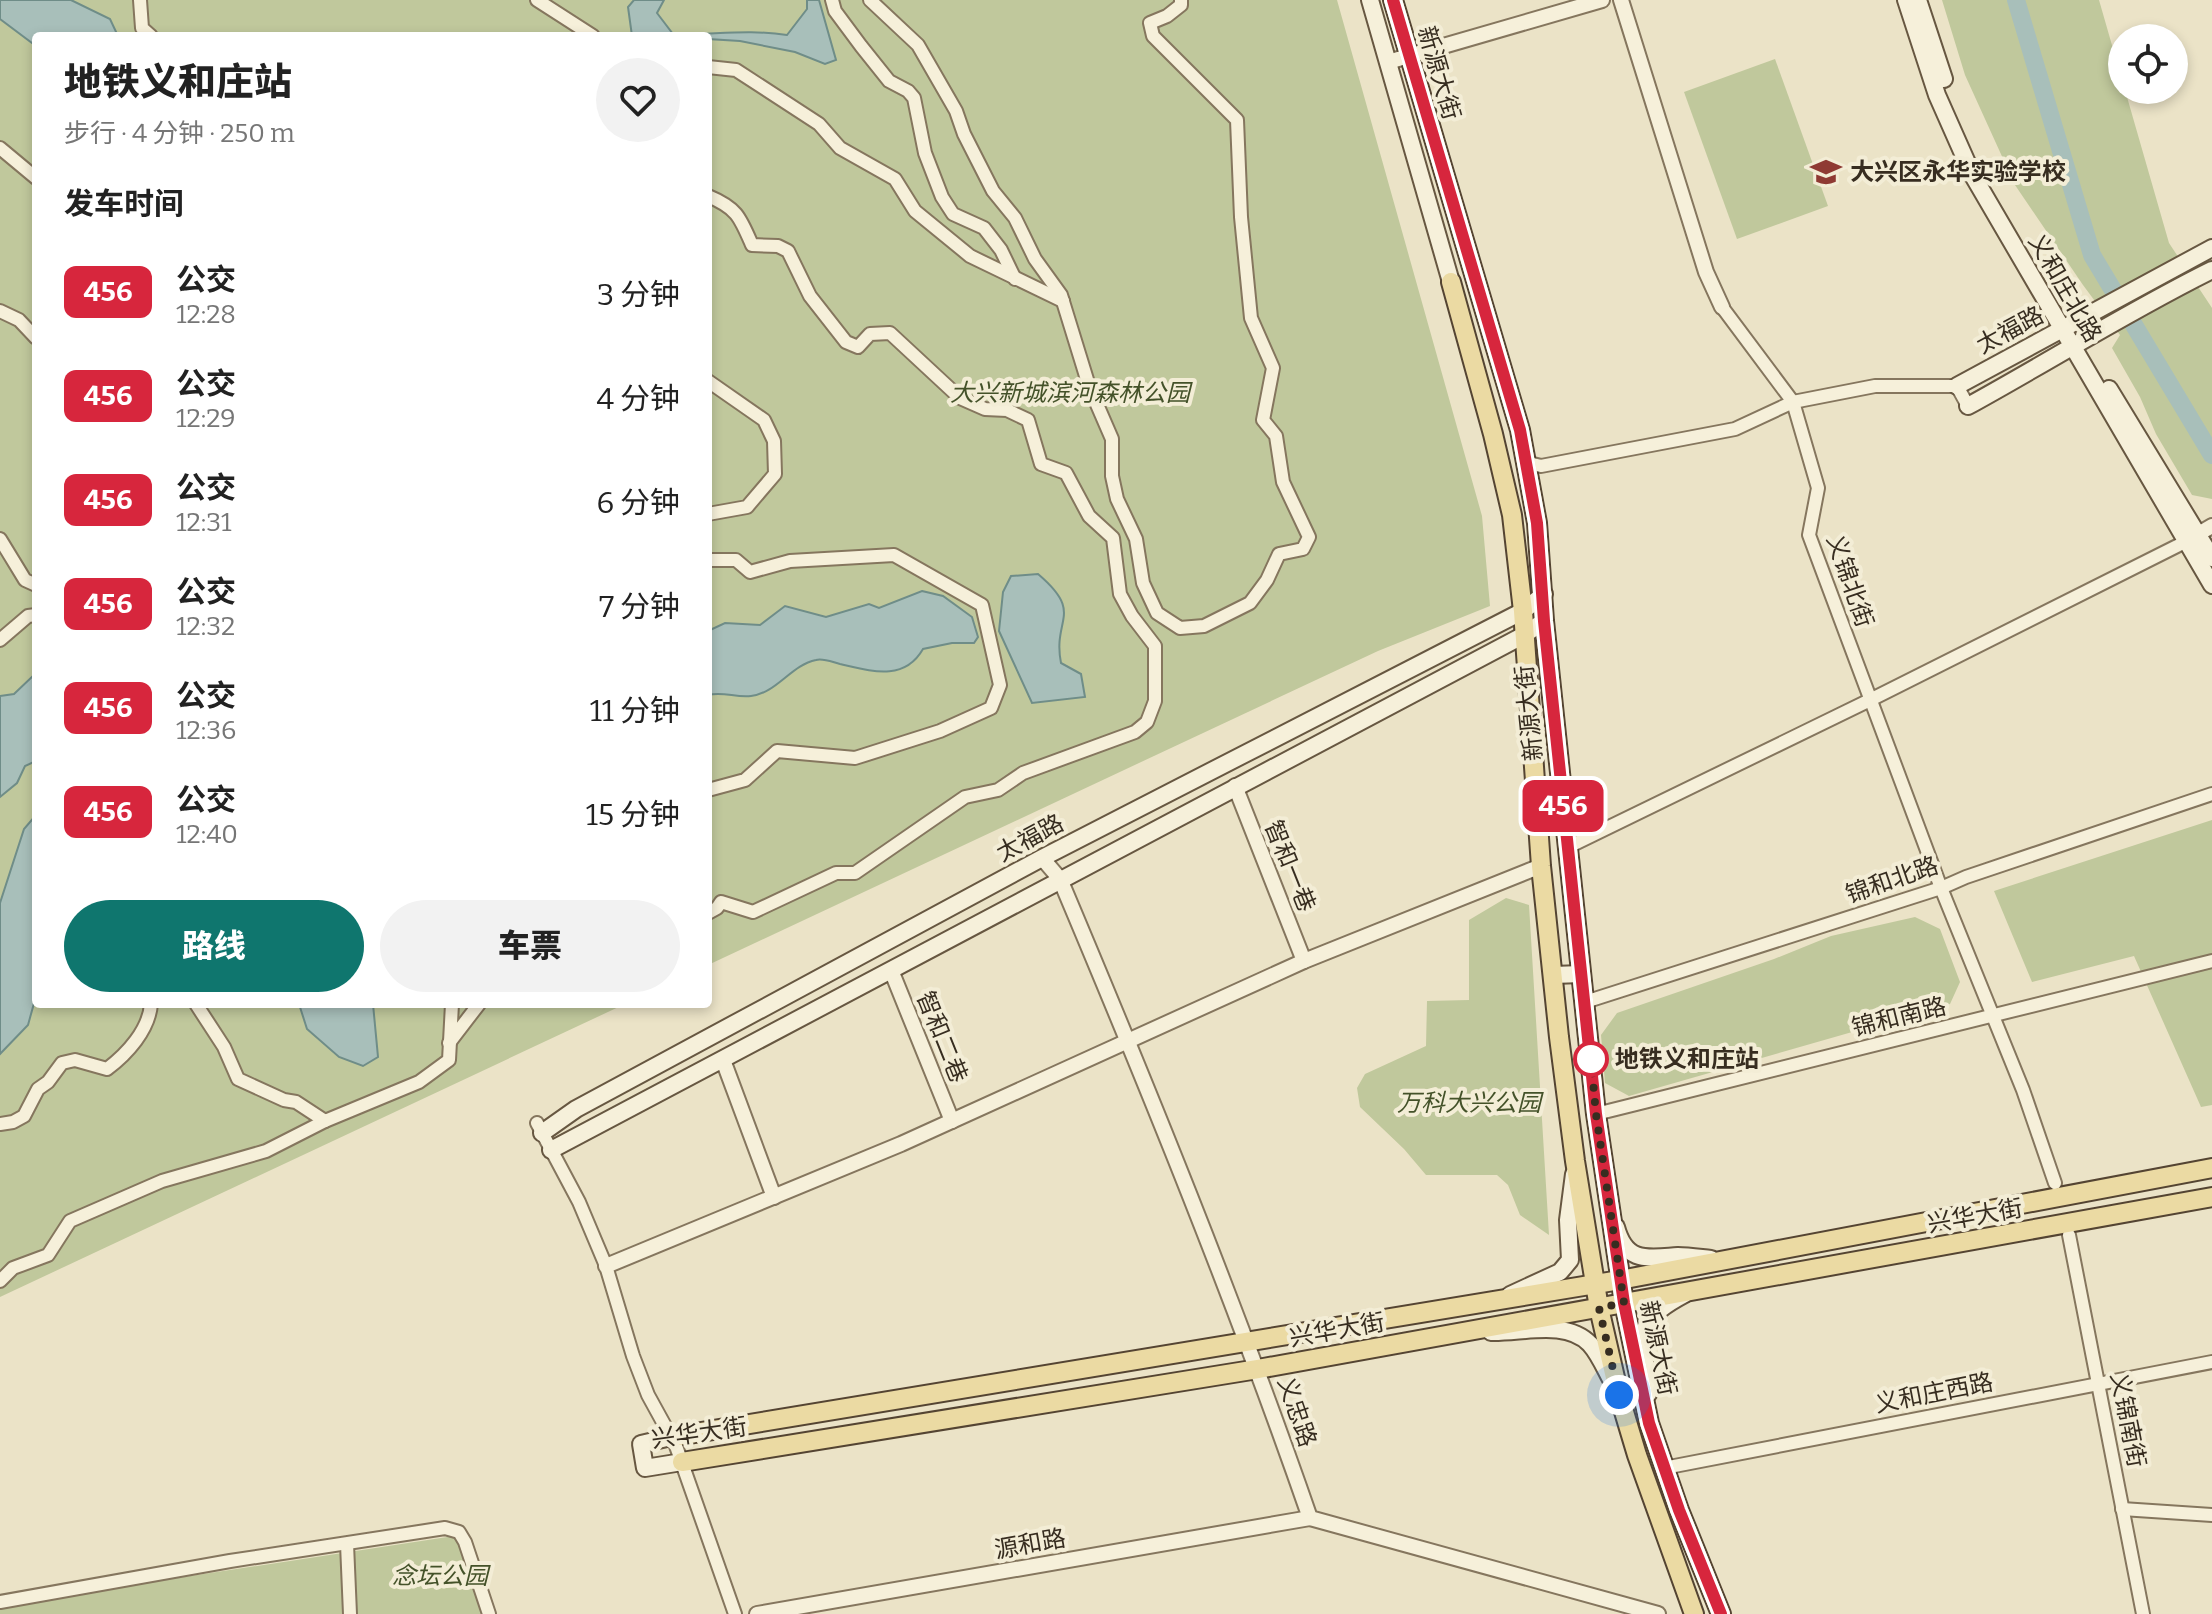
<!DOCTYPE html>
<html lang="zh">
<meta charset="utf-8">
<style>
:root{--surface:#fff;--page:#f2f2f2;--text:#222;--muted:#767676;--accent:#0f766e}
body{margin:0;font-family:Bitter,"Noto Sans SC",serif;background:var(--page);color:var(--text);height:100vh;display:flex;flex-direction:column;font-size:30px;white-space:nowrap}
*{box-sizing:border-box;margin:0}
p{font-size:26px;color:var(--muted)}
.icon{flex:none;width:44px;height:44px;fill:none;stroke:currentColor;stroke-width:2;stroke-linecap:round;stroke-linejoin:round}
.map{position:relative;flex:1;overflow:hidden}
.panel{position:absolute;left:32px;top:32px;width:680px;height:976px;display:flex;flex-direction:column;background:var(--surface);border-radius:8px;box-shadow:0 4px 12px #0003}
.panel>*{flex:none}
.badge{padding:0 16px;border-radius:12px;font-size:28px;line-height:52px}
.fabs{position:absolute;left:2108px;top:24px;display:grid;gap:16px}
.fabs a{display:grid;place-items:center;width:80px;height:80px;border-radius:50%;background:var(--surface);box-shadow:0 4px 12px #0003;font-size:40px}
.you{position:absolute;width:40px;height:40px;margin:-20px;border:6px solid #fff;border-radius:50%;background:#1a73e8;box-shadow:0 0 0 12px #1a73e833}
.map>.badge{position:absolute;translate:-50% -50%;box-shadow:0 0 0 4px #fff}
h2{padding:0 32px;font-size:30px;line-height:72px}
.round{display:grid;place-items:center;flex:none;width:84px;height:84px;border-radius:42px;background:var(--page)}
.headline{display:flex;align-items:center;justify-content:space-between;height:136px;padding:0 32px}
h1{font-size:38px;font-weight:800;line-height:60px}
.button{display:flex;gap:16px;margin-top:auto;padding:16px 32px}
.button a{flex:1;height:92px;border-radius:48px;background:var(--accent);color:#fff;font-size:32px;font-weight:800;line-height:92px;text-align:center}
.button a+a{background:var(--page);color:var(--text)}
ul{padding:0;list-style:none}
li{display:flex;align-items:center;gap:24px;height:104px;padding:0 32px}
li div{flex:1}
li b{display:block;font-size:30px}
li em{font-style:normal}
li .badge{min-width:88px;font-weight:700;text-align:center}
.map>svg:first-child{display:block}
</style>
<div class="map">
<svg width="2212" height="1614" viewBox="0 0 2212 1614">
<rect width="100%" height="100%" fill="#ebe3c7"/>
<g fill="#c0c89c">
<polygon points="0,0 1337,0 1482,516 1490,606 1378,651 708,965 708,36 36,36 36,1004 625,1004 0,1297"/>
<polygon points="1942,0 2099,0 2122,80 2122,90 2125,90 2169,243 2212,308 2212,499 2192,495 2156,434 2140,397 2112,348 2120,335 2083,285 2015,185 1965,75"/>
<polygon points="1775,59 1828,206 1737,239 1684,92"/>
<polygon points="2212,820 2212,1105 2201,1107 2134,956 2032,982 1994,891"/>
<polygon points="1506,898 1529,905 1549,1235 1520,1215 1508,1185 1497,1175 1426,1175 1404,1149 1360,1107 1357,1088 1365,1074 1426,1046 1427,1001 1469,1000 1469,920"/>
<polygon points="1915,917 1940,929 1960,982 1950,1004 1629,1096 1605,1083 1601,1035 1617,1013 1774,959 1831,936"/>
<polygon points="467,1534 492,1614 0,1614 0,1605"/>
</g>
<g fill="#a8bfba" stroke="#6f8d88" stroke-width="2">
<polygon points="0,0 71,0 110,19 118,36 36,36 36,46 0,19"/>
<path d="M634,0H664L657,13L673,34C711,35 749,29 787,35L807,9V0H819L836,60L825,64L795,52L740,41L708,39V36H632L628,7Z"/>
<path d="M1038,574C1085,614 1052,618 1061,663L1081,674L1085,697L1032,703L999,631L1003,592L1011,576Z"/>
<path d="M922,591L943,596L972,617L978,637L974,643H952L923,649C904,682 871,671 840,664C832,662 823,658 816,660C791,665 777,693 751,696C736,698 723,691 708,695V631L725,623L760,625L785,606L826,617L869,604L879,608Z"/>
<polygon points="36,673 36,761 25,766 17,783 0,797 0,696 14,694"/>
<polygon points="36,815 36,996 28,1025 0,1054 0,903 24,829"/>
<polygon points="299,1004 373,1004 378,1057 363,1066 339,1057 307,1029"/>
</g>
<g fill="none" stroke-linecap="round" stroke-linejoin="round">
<polyline stroke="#a8bfba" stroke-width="18" points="2016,0 2092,255 2212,455"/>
<defs>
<g id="minor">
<polyline points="140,0 142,28 151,36"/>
<polyline points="537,0 593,36"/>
<polyline points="832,0 835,11 861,46 889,81 908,91 914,98 925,153 942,197 953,214 984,228 1001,250 1015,279"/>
<polyline points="870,0 918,45 956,111 964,134 993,191 1015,218 1035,259 1061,295 1089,386 1112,439 1112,476 1117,499 1136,539 1143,583 1157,613 1180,628 1204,626 1250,603 1267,580 1279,554 1303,549 1309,537 1283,482 1276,436 1263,420 1273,368 1251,318 1241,217 1237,120 1153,36 1150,23 1167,16 1181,5 1181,0"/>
<polyline points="708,67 736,70 819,124 840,148 895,179 915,211 970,256 1063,301"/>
<polyline points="0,148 36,178"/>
<path d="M708,196C737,208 740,217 752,245L778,246L788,251L810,296L846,342L858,347L870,334L890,333L960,398L985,409L1007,410L1028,420L1041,464L1066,473L1089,516L1113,538L1120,594L1132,616L1155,646V701L1147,722L1135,732L1023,773L998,790L965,797L855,873H836L753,912L721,902L717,908L708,913"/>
<polyline points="1722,307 1793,402 1818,488 1809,535 1941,888 2023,1090 2055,1183"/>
<polyline points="0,311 19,320 36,338"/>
<polyline points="708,381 764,420 774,441 775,474 747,507 708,514"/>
<polyline points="1525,462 1541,466 1735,429 1793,402 1875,386 1957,386 1968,406"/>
<polyline points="0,539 25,580 36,585"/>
<polyline points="708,560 736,560 750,572 790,561 894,555 982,605 1000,685 991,708 940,731 855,758 777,751 745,780 708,790"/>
<polyline points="0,640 28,616 36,615"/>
<polyline points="1568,847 1870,700 2187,541"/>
<polyline points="1585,1002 1941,888 1966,877 2212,794"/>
<polyline points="196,1004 224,1047 238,1079 284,1100 296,1102 325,1121 419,1082 449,1060 452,1004"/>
<polyline points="449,1043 479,1004"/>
<polyline points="1596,1114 2212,961"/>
<polyline points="537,1123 579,1202 606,1266 633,1356 648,1395 676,1446 735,1614"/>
<path d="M0,1124L13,1122L24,1116L38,1089L48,1082L62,1063L75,1060L107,1069C127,1054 149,1030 151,1004"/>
<polyline points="2069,1235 2143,1614"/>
<polyline points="0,1281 13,1268 48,1255 70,1221 162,1181 266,1151 325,1121"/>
<polyline points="1664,1468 2212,1362"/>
<polyline points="2122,1509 2212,1515"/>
<polyline points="347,1544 350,1614"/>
<polyline points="0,1602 230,1561 445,1528 459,1532 465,1542 489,1614"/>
</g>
<g id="tertiary">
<polyline points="1621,0 1706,272 1722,307"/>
<polyline points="1388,62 1602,0"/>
<polyline points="2188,540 2212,526"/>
<polyline points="1235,786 1304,961"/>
<path d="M1042,858L1060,879C1149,1090 1235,1302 1310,1518L1658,1614"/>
<polyline points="891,970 952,1121"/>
<polyline points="723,1060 774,1197"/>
<polyline points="606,1266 901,1144 1304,961 1541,866"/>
<polyline points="757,1614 1310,1518"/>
</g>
<g id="secondary">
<polyline points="1370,0 1451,282"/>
<polyline points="1906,0 1937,95 1972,174 2212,585"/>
<polyline points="1918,0 1944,79"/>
<polyline points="1957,386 2212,248"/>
<polyline points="2109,389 2212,558"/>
<path d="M1968,406C2050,361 2129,311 2212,270"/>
<polyline points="1553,975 1582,974"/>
<polyline points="542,1133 576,1109 1042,858 1523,611 1544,594"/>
<polyline points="551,1150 1524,635 1544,621"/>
<path d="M1616,1227C1626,1264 1648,1258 1678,1256C1689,1256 1701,1258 1711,1259"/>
<polyline points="1510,1295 1560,1272 1570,1260 1568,1220 1574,1174"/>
<path d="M1491,1332C1522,1333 1566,1319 1590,1344C1600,1355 1606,1371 1613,1383"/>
<path d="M1648,1394C1646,1338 1626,1325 1685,1294"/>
<polyline points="671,1437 641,1444 645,1468 682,1462"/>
</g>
<g id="primary">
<polyline points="1393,0 1520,430 1537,523 1544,621 1596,1114 1624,1303 1649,1423 1679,1510 1721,1614"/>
<polyline points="1451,282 1493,434 1512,515 1523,611 1541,866 1559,1037 1575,1161 1599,1308 1619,1395 1637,1455 1694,1614"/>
<polyline points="671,1437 1620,1280 2212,1168"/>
<polyline points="682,1462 1258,1369 2212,1197"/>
</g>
</defs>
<use href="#minor" stroke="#85765e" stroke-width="16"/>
<use href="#tertiary" stroke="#85765e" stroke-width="18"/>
<use href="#secondary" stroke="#675741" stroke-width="20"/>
<use href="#primary" stroke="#544432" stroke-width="22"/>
<use href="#minor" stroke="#f6f0da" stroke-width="12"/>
<use href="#tertiary" stroke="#f6f0da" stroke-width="14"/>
<use href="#secondary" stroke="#f6f0da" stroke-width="16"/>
<use href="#primary" stroke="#ebdaa3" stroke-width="18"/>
</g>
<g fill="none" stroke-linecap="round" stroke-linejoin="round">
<defs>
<polyline id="line" points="1393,0 1520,430 1537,523 1544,621 1596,1114 1624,1303 1649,1423 1679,1510 1721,1614"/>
</defs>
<use href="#line" stroke="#fff" stroke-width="18"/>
<use href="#line" stroke="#d7263d" stroke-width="12"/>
<polyline stroke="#372d20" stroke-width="8" stroke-dasharray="0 14.4" points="1591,1059 1596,1114 1624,1303 1599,1308 1619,1395"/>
</g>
<defs>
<symbol id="school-bare" viewBox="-9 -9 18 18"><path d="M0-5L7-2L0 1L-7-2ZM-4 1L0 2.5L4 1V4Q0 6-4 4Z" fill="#8f3a33" stroke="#f3edd6" stroke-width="2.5" paint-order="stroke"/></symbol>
</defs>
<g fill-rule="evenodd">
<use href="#school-bare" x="1804" y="150" width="44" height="44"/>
</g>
<circle fill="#fff" stroke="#d7263d" stroke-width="4" cx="1591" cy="1059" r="16"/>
<g text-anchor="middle" stroke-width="8" stroke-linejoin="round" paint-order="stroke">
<g font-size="24" fill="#372d20" stroke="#f3edd6">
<text transform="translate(1439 73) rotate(74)" y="8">新源大街</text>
<text transform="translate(2065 288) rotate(60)" y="8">义和庄北路</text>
<text transform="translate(2010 330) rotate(-28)" y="8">太福路</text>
<text transform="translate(1850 581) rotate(71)" y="8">义锦北街</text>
<text transform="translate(1529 713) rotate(-96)" y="8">新源大街</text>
<text transform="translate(1030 838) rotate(-28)" y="8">太福路</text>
<text transform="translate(1290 866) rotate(68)" y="8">智和一巷</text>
<text transform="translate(1892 880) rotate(-19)" y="8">锦和北路</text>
<text transform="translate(1899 1017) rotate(-14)" y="8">锦和南路</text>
<text transform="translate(942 1037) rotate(68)" y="8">智和二巷</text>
<text transform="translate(1975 1216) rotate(-10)" y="8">兴华大街</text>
<text transform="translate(1337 1330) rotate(-10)" y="8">兴华大街</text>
<text transform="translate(1658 1348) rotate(78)" y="8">新源大街</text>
<text transform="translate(1934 1393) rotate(-11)" y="8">义和庄西路</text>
<text transform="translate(1297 1412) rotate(71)" y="8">义忠路</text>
<text transform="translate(2128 1420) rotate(79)" y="8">义锦南街</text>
<text transform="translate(699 1433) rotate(-8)" y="8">兴华大街</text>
<text transform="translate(1030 1544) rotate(-10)" y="8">源和路</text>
</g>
<g font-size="24" font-weight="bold" fill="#372d20" stroke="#f3edd6" text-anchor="start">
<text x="1850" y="180">大兴区永华实验学校</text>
</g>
<g font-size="24" font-style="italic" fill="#445229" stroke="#f3edd6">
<text x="1070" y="401">大兴新城滨河森林公园</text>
<text x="1469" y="1111">万科大兴公园</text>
<text x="440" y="1584">念坛公园</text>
</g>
<g font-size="24" font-weight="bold" fill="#372d20" stroke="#f3edd6" text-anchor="start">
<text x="1615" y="1067">地铁义和庄站</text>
</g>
</g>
</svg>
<div class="fabs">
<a><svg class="icon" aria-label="locate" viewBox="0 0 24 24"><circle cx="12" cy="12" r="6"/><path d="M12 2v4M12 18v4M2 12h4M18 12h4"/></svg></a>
</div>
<div class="you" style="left:1619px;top:1395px"></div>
<b class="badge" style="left:1563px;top:806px;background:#d7263d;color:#fff">456</b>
<section class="panel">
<div class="headline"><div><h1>地铁义和庄站</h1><p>步行 · 4 分钟 · 250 m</p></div><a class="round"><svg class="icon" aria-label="heart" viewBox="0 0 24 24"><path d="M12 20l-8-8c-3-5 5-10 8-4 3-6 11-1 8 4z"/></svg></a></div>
<h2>发车时间</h2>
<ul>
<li><span class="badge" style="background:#d7263d;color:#fff">456</span><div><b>公交</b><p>12:28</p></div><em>3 分钟</em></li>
<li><span class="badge" style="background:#d7263d;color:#fff">456</span><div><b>公交</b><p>12:29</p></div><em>4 分钟</em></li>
<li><span class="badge" style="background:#d7263d;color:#fff">456</span><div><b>公交</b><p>12:31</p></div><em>6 分钟</em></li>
<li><span class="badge" style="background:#d7263d;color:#fff">456</span><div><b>公交</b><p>12:32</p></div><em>7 分钟</em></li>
<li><span class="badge" style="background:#d7263d;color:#fff">456</span><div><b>公交</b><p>12:36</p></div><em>11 分钟</em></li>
<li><span class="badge" style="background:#d7263d;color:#fff">456</span><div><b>公交</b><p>12:40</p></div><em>15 分钟</em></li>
</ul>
<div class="button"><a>路线</a><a>车票</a></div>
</section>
</div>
